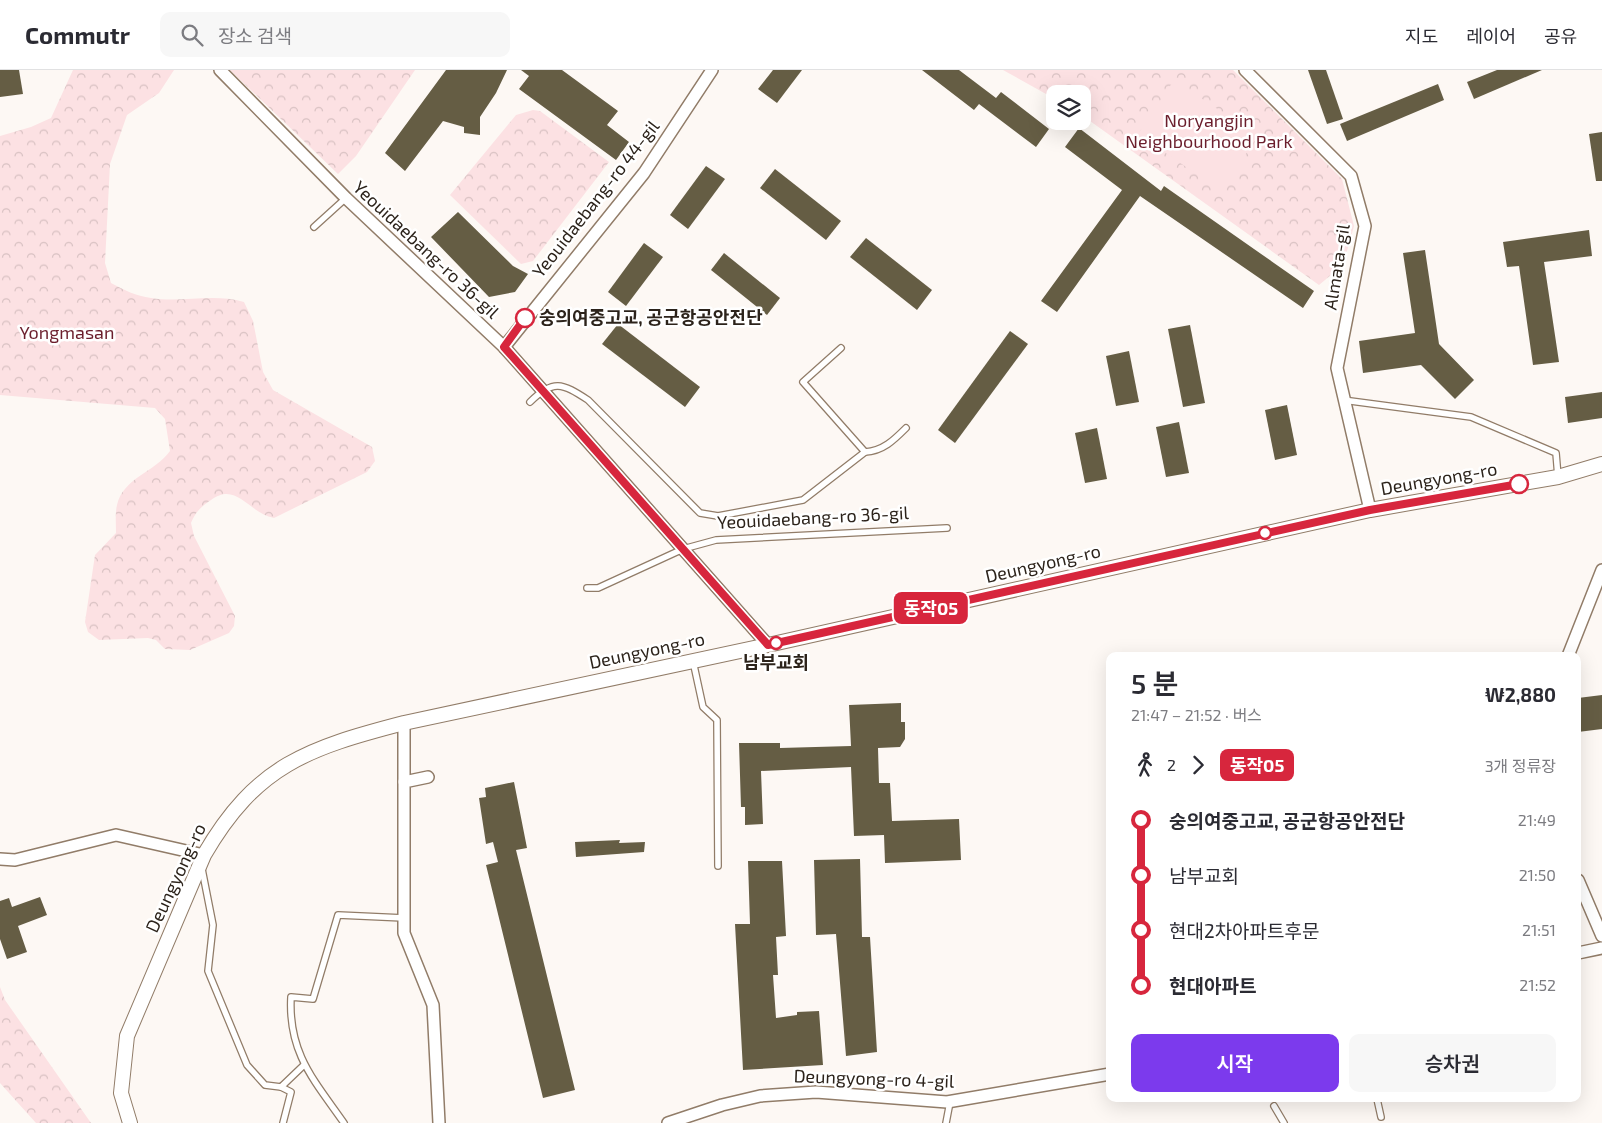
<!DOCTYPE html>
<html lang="ko">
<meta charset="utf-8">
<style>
:root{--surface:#fff;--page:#f7f7f7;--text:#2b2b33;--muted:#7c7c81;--line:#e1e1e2;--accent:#7c3aed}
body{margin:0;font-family:"Exo 2","Noto Sans KR",sans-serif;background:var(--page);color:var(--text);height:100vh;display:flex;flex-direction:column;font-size:19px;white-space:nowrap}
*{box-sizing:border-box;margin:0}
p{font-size:16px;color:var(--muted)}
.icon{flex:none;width:28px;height:28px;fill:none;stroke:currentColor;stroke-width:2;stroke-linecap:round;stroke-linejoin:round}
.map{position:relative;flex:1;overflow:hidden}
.drawer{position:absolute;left:1106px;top:582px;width:475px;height:450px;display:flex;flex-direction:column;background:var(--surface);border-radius:10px;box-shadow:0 5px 20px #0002}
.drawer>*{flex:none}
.badge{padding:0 10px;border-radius:8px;font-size:18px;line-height:32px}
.fabs{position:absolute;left:1046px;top:15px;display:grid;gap:10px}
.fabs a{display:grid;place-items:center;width:45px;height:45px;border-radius:10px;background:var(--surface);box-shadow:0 5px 20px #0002;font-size:25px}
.map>.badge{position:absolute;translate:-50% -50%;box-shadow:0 0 0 2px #fff}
.legs{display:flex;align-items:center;gap:8px;height:55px;padding:0 25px;font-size:16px}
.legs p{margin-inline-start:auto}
.overview{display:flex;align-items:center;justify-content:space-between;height:85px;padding:0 25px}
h1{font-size:28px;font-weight:600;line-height:38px}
.cta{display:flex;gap:10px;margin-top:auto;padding:10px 25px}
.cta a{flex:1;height:58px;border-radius:10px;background:var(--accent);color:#fff;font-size:20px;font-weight:600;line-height:58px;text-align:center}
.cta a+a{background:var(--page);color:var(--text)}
ul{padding:0 25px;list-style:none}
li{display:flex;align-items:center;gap:18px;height:55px;font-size:19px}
li i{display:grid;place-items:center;width:8px;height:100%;margin:0 6px;background:currentColor}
li i::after{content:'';width:12px;height:12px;margin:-6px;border:4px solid;border-radius:50%;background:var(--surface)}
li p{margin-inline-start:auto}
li:first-child i{background:linear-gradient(#0000 50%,currentColor 0)}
li:last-child i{background:linear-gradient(currentColor 50%,#0000 0)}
header{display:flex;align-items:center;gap:30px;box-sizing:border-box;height:70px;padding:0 25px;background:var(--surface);border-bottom:1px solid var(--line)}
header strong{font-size:24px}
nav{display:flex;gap:28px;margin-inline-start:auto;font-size:18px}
.search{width:350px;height:45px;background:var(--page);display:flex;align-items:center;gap:12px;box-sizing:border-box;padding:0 18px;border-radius:10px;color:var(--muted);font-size:19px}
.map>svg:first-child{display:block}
</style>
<header>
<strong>Commutr</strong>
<div class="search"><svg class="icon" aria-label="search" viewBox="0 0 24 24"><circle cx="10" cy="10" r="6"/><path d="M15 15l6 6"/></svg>장소 검색</div>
<nav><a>지도</a><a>레이어</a><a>공유</a></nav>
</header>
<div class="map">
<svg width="1602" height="1053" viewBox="0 0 1602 1053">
<defs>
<pattern id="forest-crowns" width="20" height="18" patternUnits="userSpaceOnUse" patternTransform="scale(1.25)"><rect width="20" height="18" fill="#fce1e3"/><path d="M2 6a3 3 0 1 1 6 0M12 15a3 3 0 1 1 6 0" fill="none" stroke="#d8c1c2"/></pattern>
</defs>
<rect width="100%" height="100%" fill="#fdf8f4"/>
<g fill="url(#forest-crowns)">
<path d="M73,0H174L159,23L127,45L110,94L105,193L111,213C124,220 136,226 151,228C182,233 213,223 244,232L253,251L263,302L273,320L372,377L375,391L367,402L274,448C248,443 237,411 211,430C201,437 196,441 191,453L194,466L235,546L234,556L229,563L190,580L165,579L156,570L148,568L99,570L88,562L85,552L95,485L116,463C116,454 115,443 117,435C123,408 155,402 170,381L165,349L155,338L0,325V66L31,57L51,48Z"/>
<polygon points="230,0 415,0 356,86 338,104"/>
<polygon points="1003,0 1233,0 1342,109 1354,156 1343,195 1319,215 1083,46 1082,24 1055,24 1055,29"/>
<polygon points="533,40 540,41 609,92 533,191 521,194 450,125 516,45"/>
<polygon points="0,917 5,930 91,1053 36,1053 0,1013"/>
</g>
<polygon fill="#fce1e3" points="1174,10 1258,66 1221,121 1138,64"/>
<g fill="#655d44">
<polygon points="0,0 19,0 23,24 0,27"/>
<polygon points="446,0 507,0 496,23 480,47 480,65 464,63 464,57 443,51 405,101 385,83"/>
<polygon points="521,0 562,0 618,41 607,55 629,72 616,90 519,19 529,6"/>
<polygon points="773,0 802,0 777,33 758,19"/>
<polygon points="922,0 959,0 996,28 1001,22 1049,59 1036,77 979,34 974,40"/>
<polygon points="1308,0 1326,0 1343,49 1327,54"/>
<polygon points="1497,0 1542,0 1474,29 1467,12"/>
<polygon points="1438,14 1444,30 1347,71 1340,54"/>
<polygon points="1079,58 1161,121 1164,116 1314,221 1303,238 1140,126 1057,242 1041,231 1122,120 1065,77"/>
<polygon points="1602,62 1602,111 1596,111 1589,64"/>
<polygon points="706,96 725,109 688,159 670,145"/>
<polygon points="775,99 841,151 826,170 760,118"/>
<polygon points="458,142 513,196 528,204 515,222 489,227 431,167"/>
<polygon points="1589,160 1592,186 1544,192 1559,292 1533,295 1519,196 1507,197 1503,172"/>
<polygon points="866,168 932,220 917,240 850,187"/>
<polygon points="644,173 663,187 626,236 608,222"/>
<polygon points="1425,180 1439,274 1474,310 1455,329 1421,295 1363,303 1359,271 1415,263 1403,183"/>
<polygon points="724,183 780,228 767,245 711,200"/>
<polygon points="618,254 700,317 685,337 602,274"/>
<polygon points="1190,255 1205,333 1183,337 1168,259"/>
<polygon points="1010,261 1028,274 955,373 938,360"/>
<polygon points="1129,281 1139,332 1116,336 1106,286"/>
<polygon points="1602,322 1602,348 1568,353 1565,327"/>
<polygon points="1287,335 1297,385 1275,390 1265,340"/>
<polygon points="1179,352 1189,403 1166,407 1156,357"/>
<polygon points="1097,358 1107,409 1085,413 1075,363"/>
<polygon points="1602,625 1602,659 1578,662 1578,628"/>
<polygon points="901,633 901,652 905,652 905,669 900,677 878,678 879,713 890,713 892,751 959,749 961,790 885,793 884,765 854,766 851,697 761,701 763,754 745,755 745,737 741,737 739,673 780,673 780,678 851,676 849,635"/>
<polygon points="514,712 527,778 516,780 575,1020 543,1028 486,795 498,792 493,772 486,774 479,728 486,727 485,718"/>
<polygon points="620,770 619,773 645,772 644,782 576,787 575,772"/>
<polygon points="860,789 862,867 870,867 877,982 846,986 836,864 816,865 814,790"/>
<polygon points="748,791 782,791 786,866 776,867 778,905 773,905 776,948 797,945 797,942 819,941 823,995 743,1000 735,854 750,854"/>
<polygon points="40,827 47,845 18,856 27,882 7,889 0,869 0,831 9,828 12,837"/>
</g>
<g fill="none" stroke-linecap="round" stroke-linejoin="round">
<defs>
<g id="service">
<polyline points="314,157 346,128"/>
<polyline points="1343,330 1471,347 1556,383 1558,407"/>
<path d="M530,332C553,309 562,313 588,330L700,443L718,446L803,430L865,382L803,312L841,278"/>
<path d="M865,382C883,381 894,370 906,358"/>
<polyline points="587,518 598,518 683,479 716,470 947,458"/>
<polyline points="693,591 703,637 717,650 718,796"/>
<polyline points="202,799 213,855 208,901 247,995 265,1015 281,1017 304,995"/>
<polyline points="281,1017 291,1022 283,1053"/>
<polyline points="1377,1029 1381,1047"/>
<polyline points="1274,1036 1284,1053"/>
<path d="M344,1053C314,1010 288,983 291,927L313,929L338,845L404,848"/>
<polyline points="946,1053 950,1032"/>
</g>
<g id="minor">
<polyline points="220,0 346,128 504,277 768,575"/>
<polyline points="1245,0 1351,106 1365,156 1337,298 1370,440"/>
<polyline points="504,277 644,103 712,0"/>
<polyline points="1568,586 1602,500"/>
<polyline points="404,653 404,712"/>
<polyline points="428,707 404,712 404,863 433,935 439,1053"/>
<polyline points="0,789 15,790 116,765 204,785"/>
<polyline points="1578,810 1602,866"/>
<polyline points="1578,883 1602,878"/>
<polyline points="668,1053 722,1035 760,1026 816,1022 947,1032 1110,1004"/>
</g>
<path id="tertiary" d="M130,1053L121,1023L127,966L204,785C256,695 308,678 404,653L768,575L1370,440L1558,407L1602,394"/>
</defs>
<use href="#service" stroke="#917c68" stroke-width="8"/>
<use href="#minor" stroke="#917c68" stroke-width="14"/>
<use href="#tertiary" stroke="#917c68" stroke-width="16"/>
<use href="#service" stroke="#fff" stroke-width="5.5"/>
<use href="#minor" stroke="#fff" stroke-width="11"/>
<use href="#tertiary" stroke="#fff" stroke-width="14"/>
</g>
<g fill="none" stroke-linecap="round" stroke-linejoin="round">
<defs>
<polyline id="line-1" points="525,248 504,277 768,575 1370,440 1519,414"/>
</defs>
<use href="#line-1" stroke="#fff" stroke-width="11"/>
<use href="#line-1" stroke="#d7263d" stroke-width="8"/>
</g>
<g fill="#fff" stroke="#d7263d" stroke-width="2.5">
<circle cx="525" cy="248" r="9"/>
<circle cx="1519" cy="414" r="9"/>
<circle cx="1265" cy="463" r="6"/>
<circle cx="776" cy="573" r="6"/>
</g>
<g text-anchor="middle" stroke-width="5" stroke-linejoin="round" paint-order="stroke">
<g font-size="18" fill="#6b1e2c" stroke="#fff">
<text x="1209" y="57">Noryangjin<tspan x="1209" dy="21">Neighbourhood Park</tspan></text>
<text x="67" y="269">Yongmasan</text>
</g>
<g font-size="18" fill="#2c231b" stroke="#fff">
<text transform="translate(596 129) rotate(-52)" y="6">Yeouidaebang-ro 44-gil</text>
<text transform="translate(426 180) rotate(43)" y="6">Yeouidaebang-ro 36-gil</text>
<text transform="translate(1337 197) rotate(-81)" y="6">Almata-gil</text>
<text transform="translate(1439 409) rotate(-10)" y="6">Deungyong-ro</text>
<text transform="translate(813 448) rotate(-3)" y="6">Yeouidaebang-ro 36-gil</text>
<text transform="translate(1043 494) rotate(-13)" y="6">Deungyong-ro</text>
<text transform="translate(647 581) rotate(-12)" y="6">Deungyong-ro</text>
<text transform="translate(176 808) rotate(-65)" y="6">Deungyong-ro</text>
<text transform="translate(874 1009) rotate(2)" y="6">Deungyong-ro 4-gil</text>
</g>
<g font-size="18" font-weight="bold" fill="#2c231b" stroke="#fff" text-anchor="start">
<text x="539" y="254">숭의여중고교, 공군항공안전단</text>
<text x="776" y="599" text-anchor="middle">남부교회</text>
</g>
</g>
</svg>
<div class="fabs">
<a><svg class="icon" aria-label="layers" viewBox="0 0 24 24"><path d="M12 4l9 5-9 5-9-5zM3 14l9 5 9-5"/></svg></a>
</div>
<b class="badge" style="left:931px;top:538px;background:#d7263d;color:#fff">동작05</b>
<section class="drawer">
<div class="overview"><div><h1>5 분</h1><p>21:47 – 21:52 · 버스</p></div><b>₩2,880</b></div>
<div class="legs"><svg class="icon" aria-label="walk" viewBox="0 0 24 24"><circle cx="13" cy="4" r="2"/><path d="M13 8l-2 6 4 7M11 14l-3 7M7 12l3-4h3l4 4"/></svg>2<svg class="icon" aria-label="forward" viewBox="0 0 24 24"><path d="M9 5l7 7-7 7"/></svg><b class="badge" style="background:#d7263d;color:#fff">동작05</b><p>3개 정류장</p></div>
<ul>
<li><i style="color:#d7263d"></i><b>숭의여중고교, 공군항공안전단</b><p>21:49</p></li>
<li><i style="color:#d7263d"></i><span>남부교회</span><p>21:50</p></li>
<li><i style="color:#d7263d"></i><span>현대2차아파트후문</span><p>21:51</p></li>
<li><i style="color:#d7263d"></i><b>현대아파트</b><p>21:52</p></li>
</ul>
<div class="cta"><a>시작</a><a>승차권</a></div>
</section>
</div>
